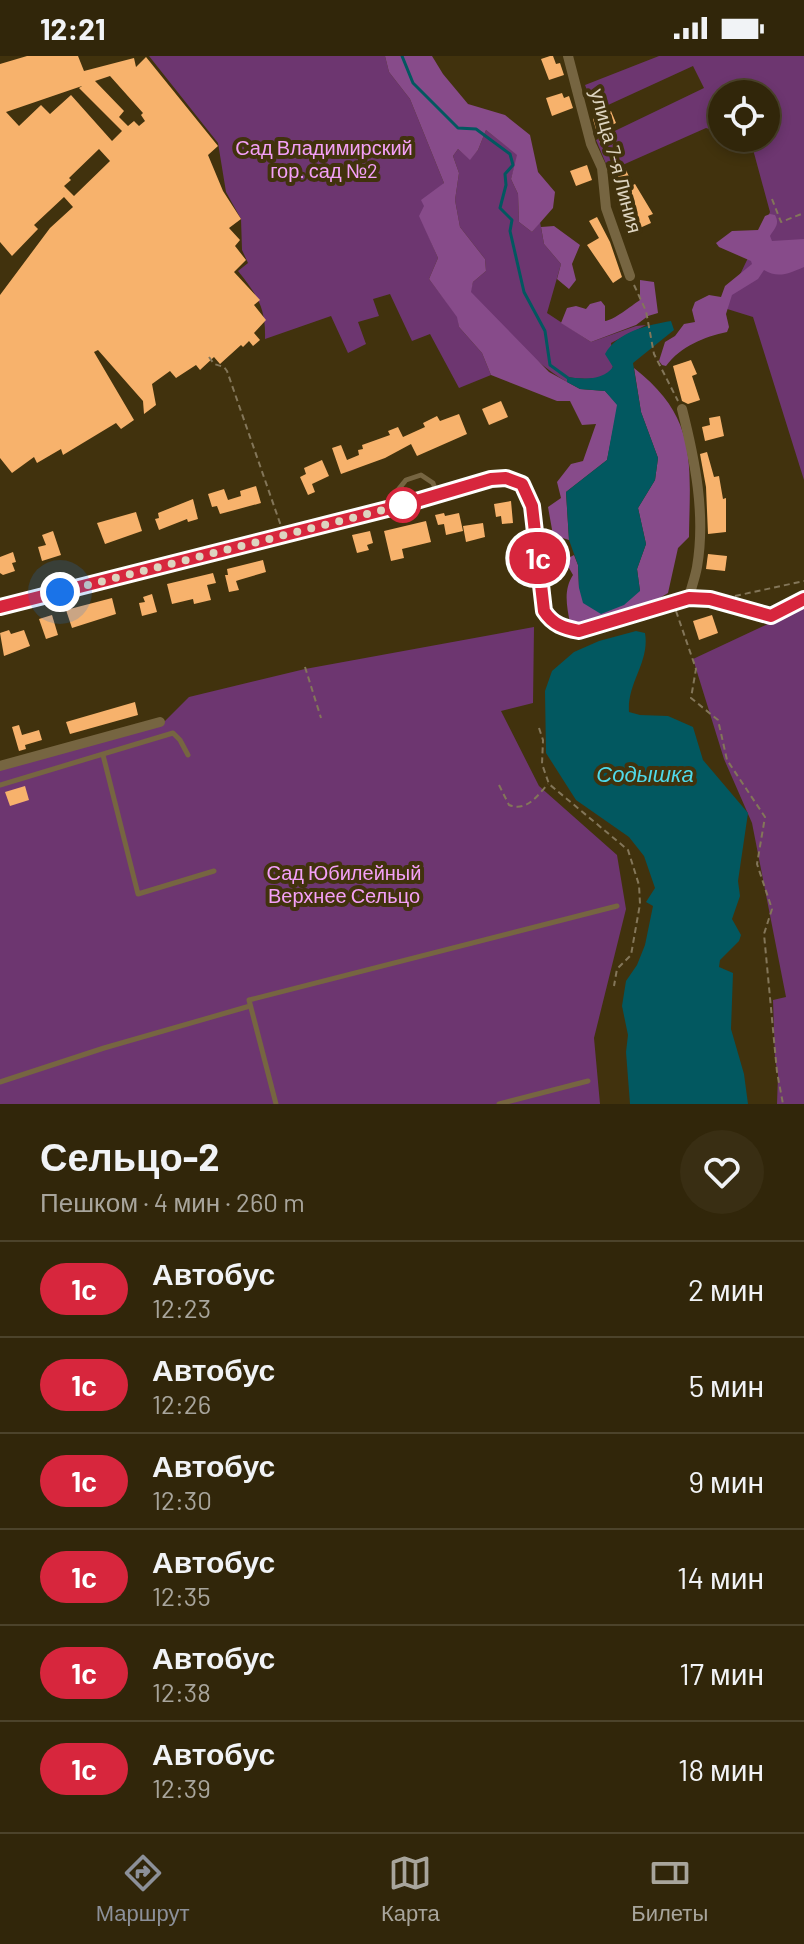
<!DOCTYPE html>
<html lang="ru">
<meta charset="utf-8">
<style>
:root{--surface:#31260a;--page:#392e13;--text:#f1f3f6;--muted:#a8a59c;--line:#4c432b;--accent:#8c9099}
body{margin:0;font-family:Barlow,sans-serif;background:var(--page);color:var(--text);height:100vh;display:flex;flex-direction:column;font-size:30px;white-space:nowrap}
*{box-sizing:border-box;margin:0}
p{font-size:26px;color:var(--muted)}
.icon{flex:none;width:44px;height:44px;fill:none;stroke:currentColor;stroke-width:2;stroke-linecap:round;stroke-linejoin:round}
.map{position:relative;height:1048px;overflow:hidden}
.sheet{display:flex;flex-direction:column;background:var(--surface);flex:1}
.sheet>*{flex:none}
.badge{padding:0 16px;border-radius:26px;font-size:28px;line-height:52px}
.controls{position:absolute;left:708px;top:24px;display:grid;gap:16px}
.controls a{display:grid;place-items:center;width:72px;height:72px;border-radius:50%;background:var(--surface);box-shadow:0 4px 12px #0003,0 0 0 2px var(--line);font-size:40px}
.you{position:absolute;width:40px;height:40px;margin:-20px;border:6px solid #fff;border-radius:50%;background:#1a73e8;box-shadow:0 0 0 12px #1a73e833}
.map>.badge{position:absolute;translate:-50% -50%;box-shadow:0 0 0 4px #fff}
.round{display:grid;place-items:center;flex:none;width:84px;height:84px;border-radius:42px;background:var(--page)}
.headline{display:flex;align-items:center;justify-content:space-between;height:136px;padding:0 40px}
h1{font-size:38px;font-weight:700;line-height:60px}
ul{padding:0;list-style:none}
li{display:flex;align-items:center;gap:24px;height:96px;padding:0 40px;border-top:2px solid var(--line)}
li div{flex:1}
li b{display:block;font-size:30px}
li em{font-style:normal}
li .badge{min-width:88px;font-weight:700;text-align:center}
.status{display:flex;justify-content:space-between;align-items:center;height:56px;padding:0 40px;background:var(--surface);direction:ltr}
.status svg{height:22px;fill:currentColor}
.tabs{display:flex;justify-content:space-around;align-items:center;height:112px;border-top:2px solid var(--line);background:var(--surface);font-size:22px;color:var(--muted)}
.tabs a{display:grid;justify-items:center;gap:4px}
.tabs .active{color:var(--accent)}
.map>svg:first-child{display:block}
</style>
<div class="status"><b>12:21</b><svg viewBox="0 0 49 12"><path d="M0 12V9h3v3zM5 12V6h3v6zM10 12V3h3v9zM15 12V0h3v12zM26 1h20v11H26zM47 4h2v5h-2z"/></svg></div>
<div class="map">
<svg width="804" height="1048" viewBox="0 0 804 1048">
<rect width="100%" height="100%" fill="#41320d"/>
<g fill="#6d3670">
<path d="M149,0H385L389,16L410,43L444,127L420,160L438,202L429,223L458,261L459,271L482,297L491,319L459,332L430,278L412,285L390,238L373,243L379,260L358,266L366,288L348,297L331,260L265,283C266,251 257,239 238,215L248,207L242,194L241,163L226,136L218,87Z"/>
<polygon points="659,0 804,0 804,424 753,261 724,252 770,156 751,86 738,82 766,82 766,38 722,38 722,77 706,72 609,115 596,84 704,32 693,10 595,55 585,29"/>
<path d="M486,74L518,99L511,123L518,138L519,166L532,176L540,166L544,188L561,208L547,257L591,286L636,270L646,269L611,287C612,294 615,307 612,313C604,326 579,323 567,321V326C529,304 500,268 470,236L473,226L486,215L485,203L460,171L455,144L459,117L453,100L458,93L470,103L478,94Z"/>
<polygon points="804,551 804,1048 777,1048 778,1019 775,1003 773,944 786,941 752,767 724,703 693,603"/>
<polygon points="534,571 533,647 501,655 539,730 617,799 626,853 594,982 600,1048 0,1048 0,712 161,669 189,641 305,613"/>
</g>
<g fill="#874b8a">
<polygon points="385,0 432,0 443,18 468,48 505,59 530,79 538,116 555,136 553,152 532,176 519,166 518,138 511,123 517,99 486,74 478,94 470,104 458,93 453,100 459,117 455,144 460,171 485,203 486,215 473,226 471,236 549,316 580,333 605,335 618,349 607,404 566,436 569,484 553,479 548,451 561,442 557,426 571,408 583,405 596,368 582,369 570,345 557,345 491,319 482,297 459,271 457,261 429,223 438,202 419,160 424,150 421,144 444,127 410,43 389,16"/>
<path d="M770,158L775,159C780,168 775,172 770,180L772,185L804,183V211C790,217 778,223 764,214L758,223L732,239L726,258L729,271L727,276C704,281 681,290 666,310L662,309L659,305L665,286L675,280L684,268L695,266L692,254L695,246L709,239L721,241L725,230L752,208L751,205L719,191L716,187L732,175L758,174L765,160Z"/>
<polygon points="554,170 580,189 572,208 576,224 569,233 557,223 561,208 544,188 541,171"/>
<path d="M640,224L654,226L658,257L648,260L636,269L591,286L561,267L567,252L576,250L586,253L590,248L601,245L605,250V265C614,264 631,250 640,244Z"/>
<path d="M634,312C698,362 690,407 689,481L678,492L668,537C640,555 603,569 570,567C567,551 563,534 573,519L569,512L559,507L574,499L578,509L579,532L640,535L637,513L646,488L638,452L655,424L658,402L641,356Z"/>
</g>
<g fill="#025860">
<path d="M671,265L674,274L633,307L641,356L658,402L655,424L638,452L646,488L637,513L640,535L624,549L601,558L583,547L579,532L578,509L569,484L566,436L607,404L617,349L605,335L580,333L567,326V321C583,323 603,325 613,311L605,298C617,276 647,269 671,265Z"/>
<path d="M636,575L645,577C650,606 627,627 629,656L640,659L668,660L693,671L703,704L748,757L738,825L740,840L732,863L741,879L739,885L720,904L719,911L733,917L731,973L744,1018L748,1048H630L626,996L628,979L622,950L626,925L637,909L645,889L653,850L646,846L655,832L644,800L629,781L576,744L546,697L545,635L552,615L574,596L599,585Z"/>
</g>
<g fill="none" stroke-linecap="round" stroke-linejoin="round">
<polyline stroke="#025860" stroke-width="3" points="402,0 413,27 458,72 476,73 510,98 513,109 505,118 506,129 500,152 512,164 510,175 524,236 545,275 550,309 568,322"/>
</g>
<g fill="#f7b26c" fill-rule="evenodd">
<path d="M27,0H78L84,15L134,2L136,11L146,1L218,90L208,99L223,135L241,163L229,172L240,184L235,190L246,204L234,216L260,244L254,249L266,264L254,277L260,284L253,290L249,285L243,291L241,289L220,308L214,301L200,314L196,309L176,322L170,315L152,328L156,349L144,358L143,345L98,294L94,296L134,364L121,373L116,367L63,399L61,393L37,407L34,401L12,417L0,402V239L50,172L73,151L64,141L34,169L38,173L12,200L0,186V8ZM110,20L143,57L141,59L145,65L139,70L134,65L128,70L119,61L124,55L95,25ZM82,30L79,32L122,75L112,85L71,39L50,58L41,49L19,70L6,56ZM99,93L110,105L74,140L64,130L71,124L69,122Z"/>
<polygon points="550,0 553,0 556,8 560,7 564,19 549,24 541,3"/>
<polygon points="562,37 564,42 569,40 573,52 552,60 546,42"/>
<polygon points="611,55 616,67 610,70 615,80 600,87 593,63"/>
<polygon points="587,109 592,124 576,130 570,115"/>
<polygon points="624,110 633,129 635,128 653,158 648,160 651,167 633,175 626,159 630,157 611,123 610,116"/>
<polygon points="597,161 610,186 622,221 613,227 587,189 599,182 589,165"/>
<polygon points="691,304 697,318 692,320 700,344 688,348 682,345 673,310"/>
<polygon points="501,345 508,361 489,369 482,353"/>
<polygon points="459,358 467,378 417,400 411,388 385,402 341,418 332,392 341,389 347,404 359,399 358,394 363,393 362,389 390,379 388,375 398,371 403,381 425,371 423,367 437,360 440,365"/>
<polygon points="720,360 724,380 705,385 702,371 710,369 709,362"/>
<polygon points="707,396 714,421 719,420 723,443 726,442 726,476 708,478 706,431 700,398"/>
<polygon points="322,404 329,420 312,428 315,436 308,439 300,421 306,418 304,412"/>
<polygon points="256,430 261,447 220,458 217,450 212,451 208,438 224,433 228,444 241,440 240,435"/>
<polygon points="193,443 198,463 188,466 187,463 159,474 155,463 159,462 158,457"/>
<polygon points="511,445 513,467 502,468 501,460 496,461 494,448"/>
<polygon points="136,456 142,475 105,488 97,467"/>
<polygon points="444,457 445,460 459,457 463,475 446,479 444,468 438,469 435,459"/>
<polygon points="426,465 431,486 402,493 404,502 391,505 384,475"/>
<polygon points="483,467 485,481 466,486 463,470"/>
<polygon points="53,475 61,499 42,505 38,491 46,489 42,479"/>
<polygon points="370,475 373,487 367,489 369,494 357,497 352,479"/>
<polygon points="13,496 16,506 12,507 15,515 3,519 0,517 0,501"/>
<polygon points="708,498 727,500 725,515 706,513"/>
<polygon points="263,504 266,516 239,524 236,525 239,534 229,536 225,519 228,519 227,513"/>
<polygon points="213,517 216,527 207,529 211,544 194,548 193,543 172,548 167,528"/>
<polygon points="152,538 157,556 142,560 139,547 145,546 143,541"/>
<polygon points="112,542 116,558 72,572 66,554"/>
<polygon points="52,559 58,579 46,583 39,563"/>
<polygon points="712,559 718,577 699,584 693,565"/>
<polygon points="9,574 11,578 24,574 30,590 4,600 0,577"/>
<polygon points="135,646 138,659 70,678 66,666"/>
<polygon points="19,669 22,679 39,674 42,684 25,689 26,693 19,695 12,671"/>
<polygon points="25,730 29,744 10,750 5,736"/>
</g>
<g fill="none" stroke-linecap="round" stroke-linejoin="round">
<g stroke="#837659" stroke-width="2" stroke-dasharray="6 4" stroke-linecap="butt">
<polyline points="772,143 781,166 804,157"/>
<polyline points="634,229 646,255 654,298 678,345"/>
<polyline points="209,301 214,308 224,311 227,315 281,470"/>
<polyline points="735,540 804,525"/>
<polyline points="676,555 696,613 691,642 718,664 727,704 765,761 757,808 772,853 764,878 777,1016 783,1048"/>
<polyline points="305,611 321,662"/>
<polyline points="539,672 543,684 542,708 549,728 628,794 639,829 640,848 631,899 617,913 614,930"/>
<path d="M499,729L509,749C527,756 537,740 548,728"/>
</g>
<g stroke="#766541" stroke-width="5">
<polyline points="384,451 406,424 421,419 433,427 437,438"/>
<polyline points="103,699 138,838 214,815"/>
<polyline points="0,729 173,677 180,684 188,699"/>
<polyline points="0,1026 104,992 250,950"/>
<polyline points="276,1048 249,944 617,850"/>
<polyline points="499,1048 588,1025"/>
</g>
<g stroke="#766541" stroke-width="10">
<polyline points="568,0 591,88 602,112 606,152 630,220"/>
<path d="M682,353C695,404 706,459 697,511C695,522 691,532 689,542"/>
<path d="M0,551L403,449L491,423L515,424L522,428L532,450L544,555C553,569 564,572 579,575L689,542L710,543L771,560L804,543"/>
<polyline points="0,710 160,666"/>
</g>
</g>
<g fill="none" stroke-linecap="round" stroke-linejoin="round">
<defs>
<path id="line" d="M0,551L403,449L491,423L506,422L522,428L532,450L544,555C553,569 564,572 579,575L689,542L710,543L771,560L804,543"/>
</defs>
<use href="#line" stroke="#fff" stroke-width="18"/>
<use href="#line" stroke="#d7263d" stroke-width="12"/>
<polyline stroke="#ddd4c0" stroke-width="8" stroke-dasharray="0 14.4" points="60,536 403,449"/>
</g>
<circle fill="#fff" stroke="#d7263d" stroke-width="4" cx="403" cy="449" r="16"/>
<g text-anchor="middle" stroke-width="8" stroke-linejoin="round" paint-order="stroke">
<g font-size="20" fill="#f4a0f7" stroke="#41320d">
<text x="324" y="99">Сад Владимирский<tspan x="324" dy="23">гор. сад №2</tspan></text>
<text x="344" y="824">Сад Юбилейный<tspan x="344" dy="23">Верхнее Сельцо</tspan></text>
</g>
<g font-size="20" fill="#ddd4c0" stroke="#41320d">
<text transform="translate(616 105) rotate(75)" y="7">улица 7-я Линия</text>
</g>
<g font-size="22" font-style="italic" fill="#4fdaea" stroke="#41320d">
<text x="645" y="726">Содышка</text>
</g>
</g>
</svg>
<div class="controls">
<a><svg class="icon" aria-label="locate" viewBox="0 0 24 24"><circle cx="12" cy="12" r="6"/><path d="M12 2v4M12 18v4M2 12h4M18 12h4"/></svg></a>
</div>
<div class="you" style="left:60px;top:536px"></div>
<b class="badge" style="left:538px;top:502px;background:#d7263d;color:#fff">1с</b>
</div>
<section class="sheet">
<div class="headline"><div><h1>Сельцо-2</h1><p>Пешком · 4 мин · 260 m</p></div><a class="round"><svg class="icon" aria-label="heart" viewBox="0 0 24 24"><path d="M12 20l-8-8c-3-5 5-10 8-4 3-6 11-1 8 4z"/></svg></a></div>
<ul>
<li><span class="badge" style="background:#d7263d;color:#fff">1с</span><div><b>Автобус</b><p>12:23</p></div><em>2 мин</em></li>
<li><span class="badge" style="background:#d7263d;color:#fff">1с</span><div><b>Автобус</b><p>12:26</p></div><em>5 мин</em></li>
<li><span class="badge" style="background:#d7263d;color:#fff">1с</span><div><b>Автобус</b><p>12:30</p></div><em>9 мин</em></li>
<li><span class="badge" style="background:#d7263d;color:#fff">1с</span><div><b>Автобус</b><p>12:35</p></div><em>14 мин</em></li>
<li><span class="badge" style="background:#d7263d;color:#fff">1с</span><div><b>Автобус</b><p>12:38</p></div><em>17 мин</em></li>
<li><span class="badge" style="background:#d7263d;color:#fff">1с</span><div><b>Автобус</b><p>12:39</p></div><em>18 мин</em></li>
</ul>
</section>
<nav class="tabs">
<a class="active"><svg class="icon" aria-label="directions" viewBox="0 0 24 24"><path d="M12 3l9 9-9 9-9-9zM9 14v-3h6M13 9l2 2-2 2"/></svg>Маршрут</a>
<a><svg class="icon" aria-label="map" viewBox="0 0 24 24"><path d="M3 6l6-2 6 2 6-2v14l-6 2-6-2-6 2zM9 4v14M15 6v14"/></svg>Карта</a>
<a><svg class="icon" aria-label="tickets" viewBox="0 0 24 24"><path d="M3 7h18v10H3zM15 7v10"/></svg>Билеты</a>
</nav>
